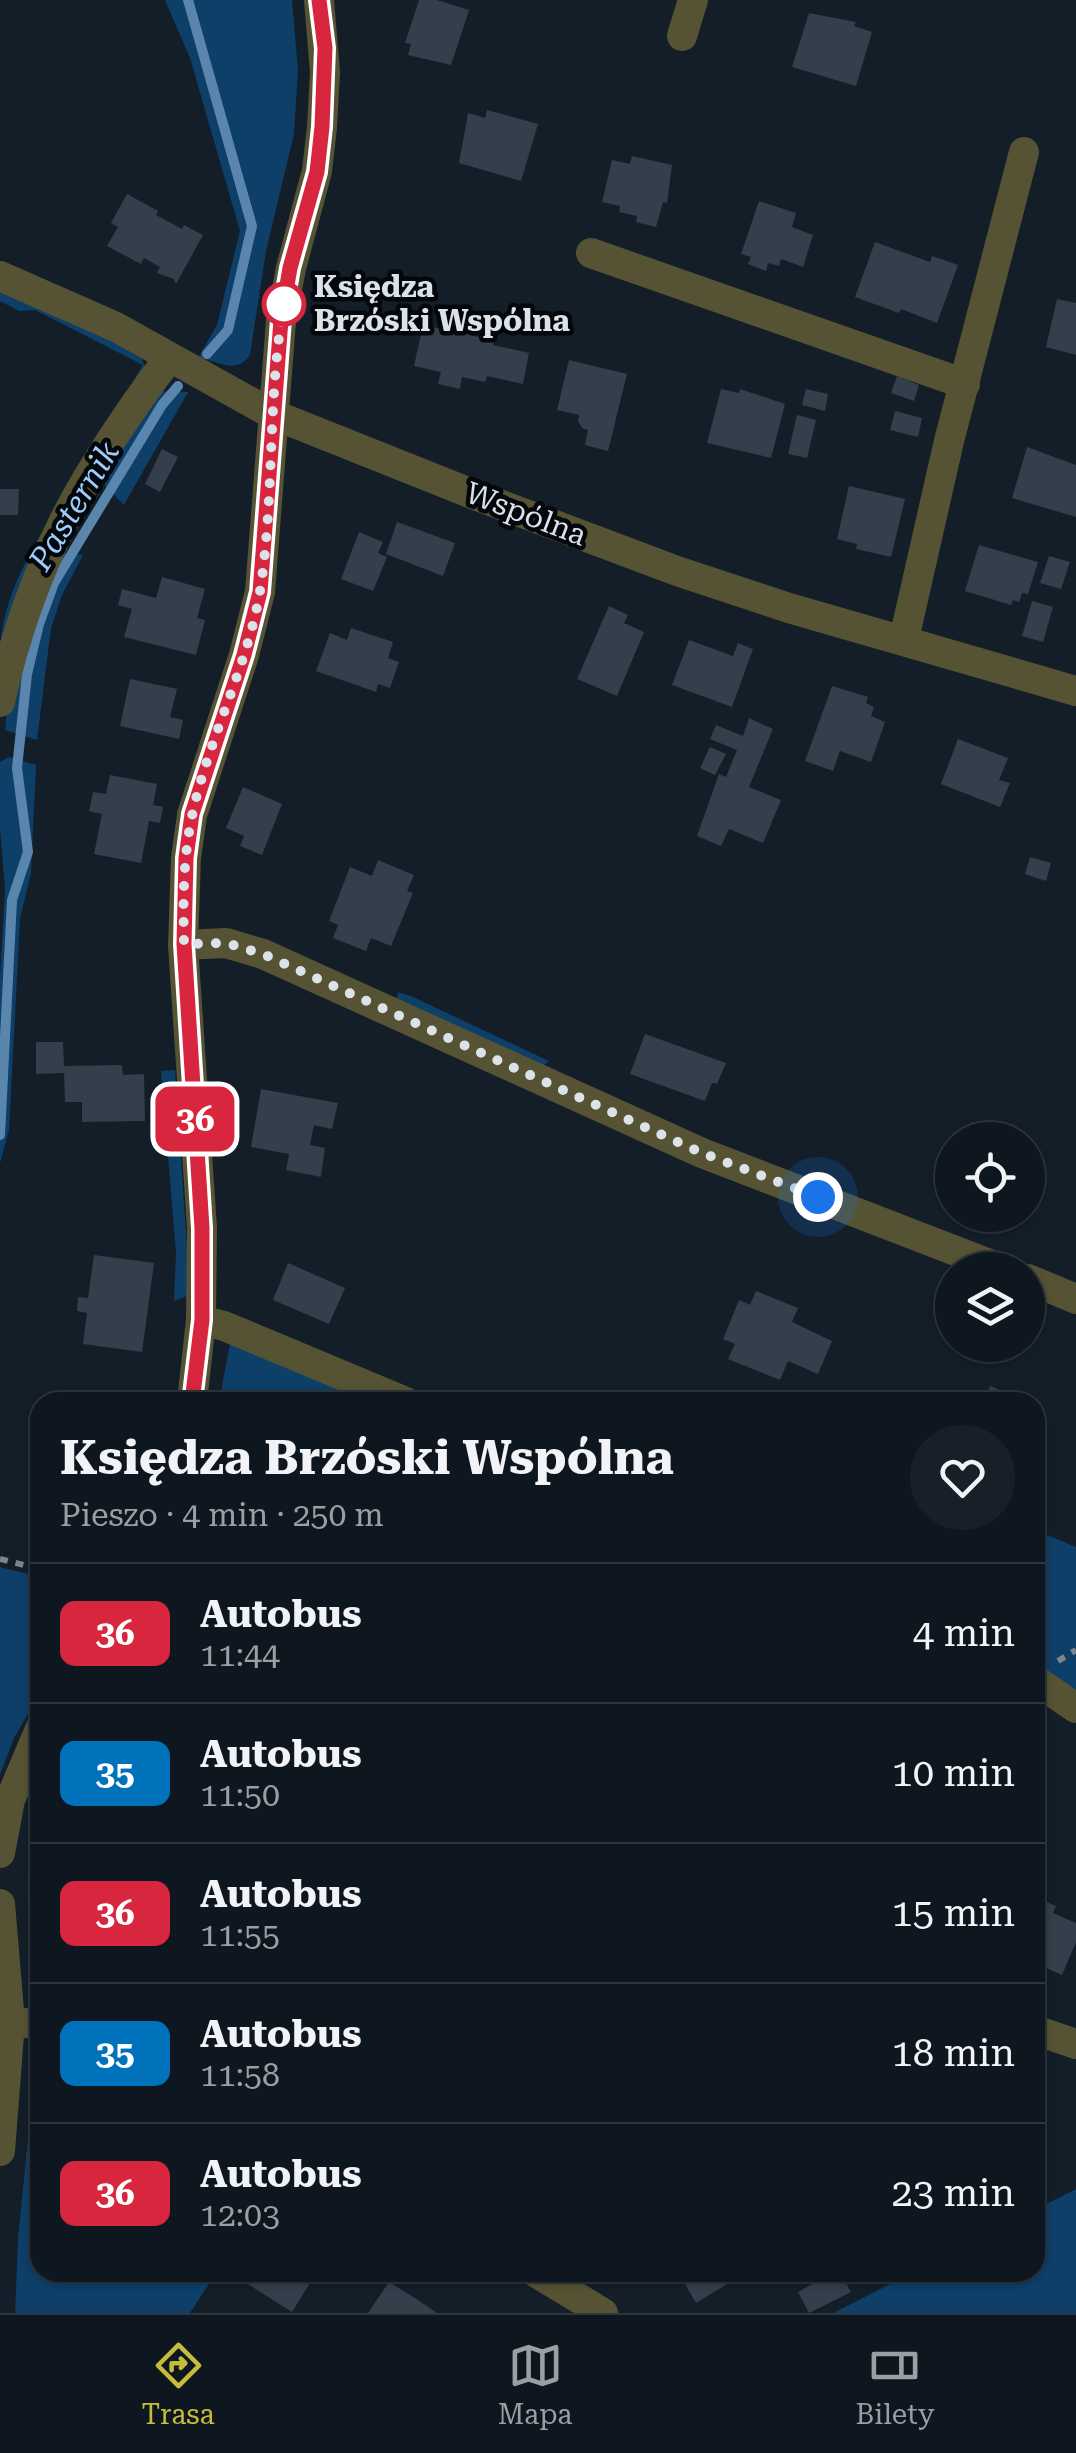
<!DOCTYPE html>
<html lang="pl">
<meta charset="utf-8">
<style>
:root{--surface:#0e161f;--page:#171f28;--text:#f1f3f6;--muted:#9b9fa4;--line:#2e353d;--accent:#c6bc3c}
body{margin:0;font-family:"Roboto Serif",serif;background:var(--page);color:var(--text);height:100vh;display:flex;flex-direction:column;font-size:38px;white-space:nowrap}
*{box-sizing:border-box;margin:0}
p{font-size:32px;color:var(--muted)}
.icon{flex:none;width:55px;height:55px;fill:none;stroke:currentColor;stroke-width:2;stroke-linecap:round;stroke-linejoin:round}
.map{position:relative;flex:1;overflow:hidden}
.drawer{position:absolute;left:30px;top:1392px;width:1015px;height:890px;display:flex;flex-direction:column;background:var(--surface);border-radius:30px;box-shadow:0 2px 8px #0004,0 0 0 2px var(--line)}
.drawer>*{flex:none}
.badge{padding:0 20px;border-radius:15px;font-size:35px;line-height:65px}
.fabs{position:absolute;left:935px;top:1122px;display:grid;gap:20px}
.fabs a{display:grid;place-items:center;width:110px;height:110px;border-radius:50%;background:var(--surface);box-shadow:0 2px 8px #0004,0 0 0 2px var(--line);font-size:50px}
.you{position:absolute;width:50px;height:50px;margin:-25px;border:8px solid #fff;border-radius:50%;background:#1a73e8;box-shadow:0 0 0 15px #1a73e833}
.map>.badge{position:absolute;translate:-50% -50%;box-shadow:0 0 0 5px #fff}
.round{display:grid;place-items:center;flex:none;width:105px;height:105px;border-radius:52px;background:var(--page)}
.head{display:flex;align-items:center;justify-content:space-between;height:170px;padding:0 30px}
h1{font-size:48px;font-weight:700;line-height:75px}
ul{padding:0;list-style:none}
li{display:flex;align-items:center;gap:30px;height:140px;padding:0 30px;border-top:2px solid var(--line)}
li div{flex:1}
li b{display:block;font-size:38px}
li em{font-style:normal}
li .badge{min-width:110px;font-weight:700;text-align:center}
.dock{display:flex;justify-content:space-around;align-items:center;height:140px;border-top:2px solid var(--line);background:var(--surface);font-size:28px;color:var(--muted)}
.dock a{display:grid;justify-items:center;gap:5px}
.dock .current{color:var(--accent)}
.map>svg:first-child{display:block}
</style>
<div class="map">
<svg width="1076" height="2313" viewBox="0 0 1076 2313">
<rect width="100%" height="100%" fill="#131e29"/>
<g fill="#0d3f68">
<path d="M165,0H292L298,70L294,134L266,251L250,355C235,376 218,360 198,358L217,325L240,231L190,58Z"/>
<path d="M0,290L80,323L141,358L146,369L0,656C0,593 39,538 72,483C95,444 119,404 143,365L35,310L19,311L0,301Z"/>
<polygon points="161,391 188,392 124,505 105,486 105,475"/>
<polygon points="58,553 83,555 62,595 51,628 37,740 5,730 7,710"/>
<polygon points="9,757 36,765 31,873 20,919 9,1130 0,1163 0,977 5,891 0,828 0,762"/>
<polygon points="398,992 413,997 549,1061 540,1069 396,1004"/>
<polygon points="175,1070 187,1249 187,1296 174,1301 176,1253 161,1071"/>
<polygon points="231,1338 382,1402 219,1402"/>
<polygon points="1035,1530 1076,1547 1076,1700 1035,1672"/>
<polygon points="0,1567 40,1577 40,1693 14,1738 0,1775"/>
<path d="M40,1798V2006L36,2005C30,1936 19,1865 40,1798Z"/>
<polygon points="40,2043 40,2272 216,2273 190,2313 15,2313 18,2240 37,2044"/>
<polygon points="1076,2189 1076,2313 833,2313 912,2273 1035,2272 1035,2210"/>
</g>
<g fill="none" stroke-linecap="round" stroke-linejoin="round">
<g stroke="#5a86ae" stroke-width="10">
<polyline points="188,0 252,226 228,330 207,354"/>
<polyline points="0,1135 12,900 28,852 17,768 27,674 39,624 54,583 162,405 178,386"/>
</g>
</g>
<g fill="#333f4b">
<polygon points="419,0 437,0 469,10 451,65 408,55 411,44 405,43"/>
<polygon points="809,13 856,22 854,26 872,32 856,86 792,67"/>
<polygon points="487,110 538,124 521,181 459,163 468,113 485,118"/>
<polygon points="632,156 672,165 667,203 663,202 656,227 636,222 637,216 619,212 620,206 602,202 612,160 630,164"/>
<polygon points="127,194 158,211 156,215 182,229 184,225 203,235 176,284 174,279 157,273 160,267 144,258 141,264 107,246 118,227 111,223"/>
<polygon points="759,201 796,213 792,227 813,235 803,267 781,259 779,266 768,263 766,271 748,264 751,257 741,254"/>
<polygon points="875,242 930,262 932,256 958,265 937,323 901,309 899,313 855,297"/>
<polygon points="1057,299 1076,303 1076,355 1046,347"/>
<polygon points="451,311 473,316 469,335 494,340 493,345 529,353 523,384 487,376 485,382 462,377 460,389 438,384 441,372 414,366 423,325 447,330"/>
<polygon points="569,360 627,374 608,451 585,445 588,430 582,428 578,421 579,415 557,410"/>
<polygon points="897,376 919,385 914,401 891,393"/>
<polygon points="721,389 739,393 740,389 785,404 771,458 707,443"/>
<polygon points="806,389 828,394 825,411 802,405"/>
<polygon points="895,411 922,418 918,437 890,430"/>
<polygon points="797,415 816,420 807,458 788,454"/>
<polygon points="1027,447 1076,465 1076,517 1012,498"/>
<polygon points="162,449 178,457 160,492 145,484"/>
<polygon points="849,486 905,499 891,557 856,549 857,544 837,539"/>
<polygon points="0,489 19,489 18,515 0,515"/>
<polygon points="397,522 455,543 443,576 386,554"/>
<polygon points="359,532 383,542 378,553 387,557 373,591 341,579"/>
<polygon points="979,545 1038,562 1028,594 1022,593 1019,602 1013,600 1011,605 965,591"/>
<polygon points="1049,556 1070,562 1061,589 1040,583"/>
<polygon points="162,577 205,589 197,618 205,620 196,655 124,637 132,609 118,605 122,589 156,598"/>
<polygon points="1032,601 1053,607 1043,642 1022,636"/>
<polygon points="609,606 628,615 624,623 644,632 617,696 577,679"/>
<polygon points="351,628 393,642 388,658 399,662 390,688 378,684 376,692 316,671 330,633 347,640"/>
<polygon points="689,640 733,656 738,643 753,649 732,707 672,685"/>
<polygon points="130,679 177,689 170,717 183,720 179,739 120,726"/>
<polygon points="832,686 868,697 866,703 874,707 871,716 885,722 871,762 840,751 833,771 805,761"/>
<polygon points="749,718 773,729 749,787 781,800 763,843 729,829 721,846 697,836 719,774 726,777 737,750 710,739 716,725 743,736"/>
<polygon points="958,739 1008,758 999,780 1010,783 1000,807 941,784"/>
<polygon points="710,747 726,754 715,775 700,768"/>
<polygon points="110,775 157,784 153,805 163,807 160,823 149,821 141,863 94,854 102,814 89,811 93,792 106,794"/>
<polygon points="243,787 282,804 262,855 240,846 244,836 226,828"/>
<polygon points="1030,857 1051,863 1046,881 1025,874"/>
<polygon points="378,860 414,875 407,891 413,893 391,946 371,938 366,951 333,938 338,925 329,921 350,867 372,876"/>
<polygon points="645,1034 726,1063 717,1084 712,1083 705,1101 630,1074"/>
<polygon points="36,1042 63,1042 64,1066 122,1065 123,1075 144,1074 145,1121 82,1122 82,1102 65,1102 64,1073 36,1074"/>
<polygon points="261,1089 338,1103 332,1129 314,1125 310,1145 325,1148 321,1177 286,1170 289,1154 251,1147"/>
<polygon points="971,1122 1014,1140 964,1140"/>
<polygon points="94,1255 154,1263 142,1352 83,1344 87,1313 77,1311 78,1297 88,1298"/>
<polygon points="288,1263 345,1288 329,1324 273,1300"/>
<polygon points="756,1291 798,1308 792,1322 832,1341 818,1374 788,1361 780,1380 728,1359 735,1344 723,1339 739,1300 750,1305"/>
<polygon points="990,1386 1031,1402 984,1402"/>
<polygon points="1035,1897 1056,1906 1053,1913 1076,1923 1076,1942 1062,1975 1035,1963"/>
<polygon points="249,2272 317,2272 292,2312 243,2281"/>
<polygon points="678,2272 720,2272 727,2284 696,2303"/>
<polygon points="834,2272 840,2272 851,2292 809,2313 798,2292"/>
<polygon points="389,2282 415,2298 437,2313 368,2313"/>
</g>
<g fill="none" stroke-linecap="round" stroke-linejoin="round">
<g stroke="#7c858e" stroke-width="6" stroke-dasharray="8 8" stroke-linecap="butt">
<polyline points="0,1559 40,1569"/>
<polyline points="1058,1661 1076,1650"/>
</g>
<g stroke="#555333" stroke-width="30">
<polyline points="682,36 693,0"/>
<polyline points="591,253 965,384"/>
<polyline points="0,276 116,327 272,414 475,495 677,571 789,608 1076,691"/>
<polyline points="904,639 949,441 1024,152"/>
<path d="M0,702C31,563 84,471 169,358"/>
<polyline points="183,945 226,943 263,954 702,1153 1005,1270"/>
<polyline points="1028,1279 1076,1299"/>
<polyline points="201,1320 224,1326 406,1402"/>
<polyline points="192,1402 201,1320 202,1228 183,945 186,858 192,815 244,655 260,592 281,321 291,268 317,171 322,127 325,72 319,0"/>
<polyline points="1035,1680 1076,1708"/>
<polyline points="0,1853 10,1800 40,1729"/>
<polyline points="0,1904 10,2022 0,2151"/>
<polyline points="10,2022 40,2024"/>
<polyline points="1035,2030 1076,2044"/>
<polyline points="535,2272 603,2313"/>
</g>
</g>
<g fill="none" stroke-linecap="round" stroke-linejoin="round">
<defs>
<polyline id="line" points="192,1402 202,1320 202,1228 184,944 186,858 192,814 244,655 260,592 281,320 290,268 317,172 322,127 325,48 319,0"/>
</defs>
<use href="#line" stroke="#fff" stroke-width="22"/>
<use href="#line" stroke="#d7263d" stroke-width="15"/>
<path stroke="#dbe2ea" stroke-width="10" stroke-dasharray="0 18" d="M284,304C267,399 275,496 260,591C247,669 208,739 192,816C183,859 183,901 184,944L226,943L263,954L702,1153L818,1197"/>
</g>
<circle fill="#fff" stroke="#d7263d" stroke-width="5" cx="284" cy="304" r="20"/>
<g text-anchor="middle" stroke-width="9" stroke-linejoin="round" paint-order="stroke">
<g font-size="30" font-weight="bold" fill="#dbe2ea" stroke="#04080c" text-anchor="start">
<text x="314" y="297">Księdza<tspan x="314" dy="34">Brzóski Wspólna</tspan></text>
</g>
<g font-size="30" fill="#dbe2ea" stroke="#04080c">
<text transform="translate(526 514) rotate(21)" y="10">Wspólna</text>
</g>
<g font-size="32" font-style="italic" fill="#9dccfa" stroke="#04080c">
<text transform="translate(74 506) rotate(-59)" y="11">Pasternik</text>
</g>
</g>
</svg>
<div class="fabs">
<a><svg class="icon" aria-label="locate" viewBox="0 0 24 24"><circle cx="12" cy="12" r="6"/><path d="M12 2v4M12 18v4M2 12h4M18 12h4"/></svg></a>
<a><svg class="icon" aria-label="layers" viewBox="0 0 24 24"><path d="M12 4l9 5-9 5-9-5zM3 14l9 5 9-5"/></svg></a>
</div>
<div class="you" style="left:818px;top:1197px"></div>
<b class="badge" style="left:195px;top:1119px;background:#d7263d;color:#fff">36</b>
<section class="drawer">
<div class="head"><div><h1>Księdza Brzóski Wspólna</h1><p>Pieszo · 4 min · 250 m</p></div><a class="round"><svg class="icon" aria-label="heart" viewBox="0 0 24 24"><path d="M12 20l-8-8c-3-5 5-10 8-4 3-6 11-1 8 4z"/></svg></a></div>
<ul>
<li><span class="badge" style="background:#d7263d;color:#fff">36</span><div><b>Autobus</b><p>11:44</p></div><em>4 min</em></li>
<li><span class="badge" style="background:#0072bc;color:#fff">35</span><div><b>Autobus</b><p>11:50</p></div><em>10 min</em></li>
<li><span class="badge" style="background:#d7263d;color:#fff">36</span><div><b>Autobus</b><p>11:55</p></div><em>15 min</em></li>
<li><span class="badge" style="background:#0072bc;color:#fff">35</span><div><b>Autobus</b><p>11:58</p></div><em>18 min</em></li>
<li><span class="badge" style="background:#d7263d;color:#fff">36</span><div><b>Autobus</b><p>12:03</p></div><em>23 min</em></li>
</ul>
</section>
</div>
<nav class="dock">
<a class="current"><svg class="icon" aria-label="directions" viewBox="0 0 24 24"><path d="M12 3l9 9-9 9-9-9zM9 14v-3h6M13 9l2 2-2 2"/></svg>Trasa</a>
<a><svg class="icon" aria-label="map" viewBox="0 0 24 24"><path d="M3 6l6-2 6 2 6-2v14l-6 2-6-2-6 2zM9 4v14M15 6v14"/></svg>Mapa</a>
<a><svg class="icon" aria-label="tickets" viewBox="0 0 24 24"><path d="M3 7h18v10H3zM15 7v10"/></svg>Bilety</a>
</nav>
